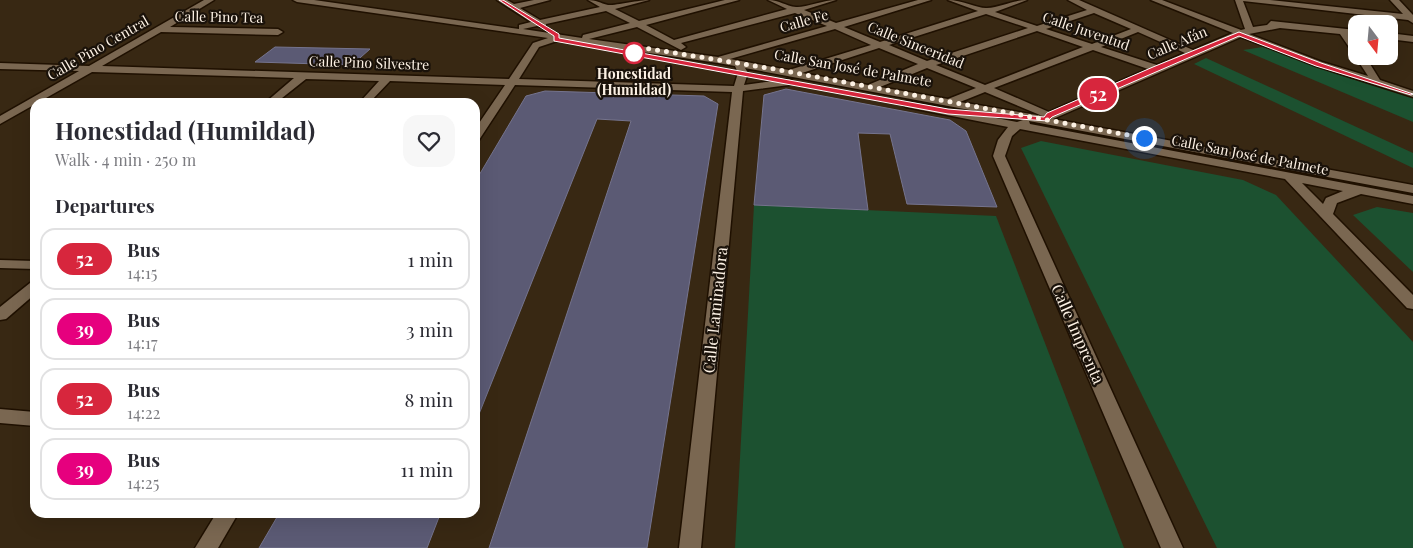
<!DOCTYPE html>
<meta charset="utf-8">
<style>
:root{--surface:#fff;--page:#f7f7f7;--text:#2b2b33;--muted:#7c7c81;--line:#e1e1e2}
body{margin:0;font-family:"Playfair Display",serif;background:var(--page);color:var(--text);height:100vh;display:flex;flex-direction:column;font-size:19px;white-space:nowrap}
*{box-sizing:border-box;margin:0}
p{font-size:16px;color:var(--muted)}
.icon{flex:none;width:28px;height:28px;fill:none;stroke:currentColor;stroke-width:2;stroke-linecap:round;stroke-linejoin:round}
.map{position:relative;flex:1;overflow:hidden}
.details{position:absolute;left:30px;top:98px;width:450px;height:420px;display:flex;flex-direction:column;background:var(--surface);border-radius:15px;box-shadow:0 5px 20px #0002}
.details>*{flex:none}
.badge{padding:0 10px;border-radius:16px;font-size:18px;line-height:32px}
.needle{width:32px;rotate:164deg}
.controls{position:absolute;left:1348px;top:15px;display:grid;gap:10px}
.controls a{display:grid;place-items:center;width:50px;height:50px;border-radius:10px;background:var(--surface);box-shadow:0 5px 20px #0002;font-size:25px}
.you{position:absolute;width:25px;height:25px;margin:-12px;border:4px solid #fff;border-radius:50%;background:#1a73e8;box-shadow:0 0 0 8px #1a73e833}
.map>.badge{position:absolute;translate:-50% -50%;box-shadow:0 0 0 2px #fff}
h2{padding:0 25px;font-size:19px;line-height:45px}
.round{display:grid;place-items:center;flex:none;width:52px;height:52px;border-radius:15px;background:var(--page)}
.summary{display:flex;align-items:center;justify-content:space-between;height:85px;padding:0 25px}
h1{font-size:24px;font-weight:700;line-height:38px}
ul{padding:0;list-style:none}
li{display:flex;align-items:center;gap:15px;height:62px;margin:0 10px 8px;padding:0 15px;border:2px solid var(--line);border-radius:15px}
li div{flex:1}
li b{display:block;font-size:19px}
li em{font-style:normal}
li .badge{min-width:55px;font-weight:700;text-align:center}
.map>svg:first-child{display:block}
</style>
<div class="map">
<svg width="1413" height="548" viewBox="0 0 1413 548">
<rect width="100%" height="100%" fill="#382813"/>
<g fill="#1c5130">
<polygon points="1263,47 1413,97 1413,122 1243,50"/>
<polygon points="1206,58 1413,153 1413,168 1194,64"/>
<polygon points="1041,141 1243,180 1276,195 1413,342 1413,548 1217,548 1021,148"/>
<polygon points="754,205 996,216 1124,548 735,548"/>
<polygon points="1377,207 1413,213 1413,272 1353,215"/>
</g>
<g fill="#5b5a74" stroke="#75748e">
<polygon points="275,47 370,49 352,65 255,62"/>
<polygon points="786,89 950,120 966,131 997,207 907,204 890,134 858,133 868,210 754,205 764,95"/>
<polygon points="545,91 704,96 718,104 647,548 489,548 631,121 597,119 475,424 475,182 526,96"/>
<polygon points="280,512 441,512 427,548 259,548"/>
</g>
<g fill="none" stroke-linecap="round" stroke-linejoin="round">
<defs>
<g id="minor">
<path d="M204,0H214L170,27L278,29L283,32L278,35L161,32L102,66L509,79L533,43L548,38L297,2L293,0H314L519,29V25L531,22L497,0H507L514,4L534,0H550L520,8L540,20L600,7L588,0C596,0 600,3 608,5C612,6 640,0 649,0L615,9L639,21L725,0H739L646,25L674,40L787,9L768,0C780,0 785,6 796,7C804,8 824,0 836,0L804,10L836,23L918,0H931L844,27L880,42L978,11L948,0C962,0 979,9 987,8C1001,7 1013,0 1027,0L995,12L1037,26L1087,10L1068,0H1079L1193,50L1233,33L1151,0H1162L1241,30L1245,29L1235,0H1270L1403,14L1390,0H1399L1413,15V23L1408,20L1243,1L1253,27L1267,25L1271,21L1356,30V36L1349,35L1356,45V54L1353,53L1340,34L1280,28L1249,34L1322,62L1368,76L1355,56H1365L1380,80L1413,91V97L1316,66L1241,37L1053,119L1413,185V193L1029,121L1030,124L1413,196V204L1361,194L1337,203L1333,214L1413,295V309L1407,308L1285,179L1020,129L1012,136L1005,156L1183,548H1161L993,156L998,140L1008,127L906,107L901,104L906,101L1017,122L1023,120L745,68L748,73L744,85L789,79L794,82L789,85L743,91L701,548H679L732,92L515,85L479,140L475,141V129L505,85L390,81L370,102H360L379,81L306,79L277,102H266L294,78L92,72L0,124V116L79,71L0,69V63L89,66ZM606,11L630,23L583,35L582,38L523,29L537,26L546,28V24ZM795,13L827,26L718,57L589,39L637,27L681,50L686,47L681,43ZM1094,13L1131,29L1092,44L1046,29ZM986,14L1028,28L927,61L889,45ZM835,29L871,45L789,70L730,59ZM1037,31L1083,47L985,85L936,65ZM1138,32L1185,53L1157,65L1101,47ZM560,40L718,63L735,66L738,73L734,86L519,79L539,47ZM879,48L918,64L868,85L802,73ZM1093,50L1148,69L1049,112L994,88ZM927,68L976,88L948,99L880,87ZM985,92L1040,115L1043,116L960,102ZM1302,183L1343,191L1326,198L1323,204Z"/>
<polygon points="1389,33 1413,36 1413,42 1389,39"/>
<polygon points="0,260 35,261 35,269 0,268"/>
<polygon points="35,281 35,294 6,319 0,320 0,307 30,283"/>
<polygon points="0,409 35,412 35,426 0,423"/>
<polygon points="217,512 239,512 218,548 195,548"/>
</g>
</defs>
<use href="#minor" stroke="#1f1000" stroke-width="3"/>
<use href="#minor" fill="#7a6751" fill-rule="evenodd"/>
</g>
<polygon fill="#d7263d" stroke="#fff" points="499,0 503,0 559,34 559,38 948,109 1044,117 1047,113 1153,67 1239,32 1321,63 1413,94 1411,95 1316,66 1239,36 1052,117 1048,121 948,114 554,41 554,36"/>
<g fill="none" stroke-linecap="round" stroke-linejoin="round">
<polyline stroke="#fcf1e4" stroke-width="5" stroke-dasharray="0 9" points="634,53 638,47 774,69 1144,138"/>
</g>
<circle fill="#fff" stroke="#d7263d" stroke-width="2.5" cx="634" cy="53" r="10"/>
<g text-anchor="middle" stroke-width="4.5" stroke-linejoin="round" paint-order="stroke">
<g font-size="14" fill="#fcf1e4" stroke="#1a120a">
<text transform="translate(219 17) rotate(1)" y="5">Calle Pino Tea</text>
<text transform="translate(804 21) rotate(-16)" y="5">Calle Fe</text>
<text transform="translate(1086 31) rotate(19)" y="5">Calle Juventud</text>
<text transform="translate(1177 43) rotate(-23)" y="5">Calle Afán</text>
<text transform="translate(916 45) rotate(22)" y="5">Calle Sinceridad</text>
<text transform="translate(98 48) rotate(-30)" y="5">Calle Pino Central</text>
<text transform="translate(369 63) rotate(2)" y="5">Calle Pino Silvestre</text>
<text transform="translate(853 68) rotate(10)" y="5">Calle San José de Palmete</text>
<text transform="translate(1250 155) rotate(11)" y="5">Calle San José de Palmete</text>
</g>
<g font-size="14" font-weight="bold" fill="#fcf1e4" stroke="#1a120a">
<text x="634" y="79">Honestidad<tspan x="634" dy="16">(Humildad)</tspan></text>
</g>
<g font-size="16" fill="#fcf1e4" stroke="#1a120a">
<text transform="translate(715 310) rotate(-84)" y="6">Calle Laminadora</text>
<text transform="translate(1078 334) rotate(66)" y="6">Calle Imprenta</text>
</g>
</g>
</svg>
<div class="controls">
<a><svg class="needle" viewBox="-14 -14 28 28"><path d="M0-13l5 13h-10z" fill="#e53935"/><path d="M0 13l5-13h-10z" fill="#7c7c81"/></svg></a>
</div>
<div class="you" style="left:1144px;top:138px"></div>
<b class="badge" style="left:1098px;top:94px;background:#d7263d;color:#fff">52</b>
<section class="details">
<div class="summary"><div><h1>Honestidad (Humildad)</h1><p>Walk · 4 min · 250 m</p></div><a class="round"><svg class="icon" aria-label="heart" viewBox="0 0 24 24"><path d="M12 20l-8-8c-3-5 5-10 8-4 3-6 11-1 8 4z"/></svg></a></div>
<h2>Departures</h2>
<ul>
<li><span class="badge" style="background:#d7263d;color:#fff">52</span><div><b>Bus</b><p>14:15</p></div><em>1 min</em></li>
<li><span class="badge" style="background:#e6007e;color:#fff">39</span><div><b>Bus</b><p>14:17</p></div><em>3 min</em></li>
<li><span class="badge" style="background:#d7263d;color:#fff">52</span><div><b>Bus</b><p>14:22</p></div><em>8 min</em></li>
<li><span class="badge" style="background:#e6007e;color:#fff">39</span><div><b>Bus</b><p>14:25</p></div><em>11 min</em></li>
</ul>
</section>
</div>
